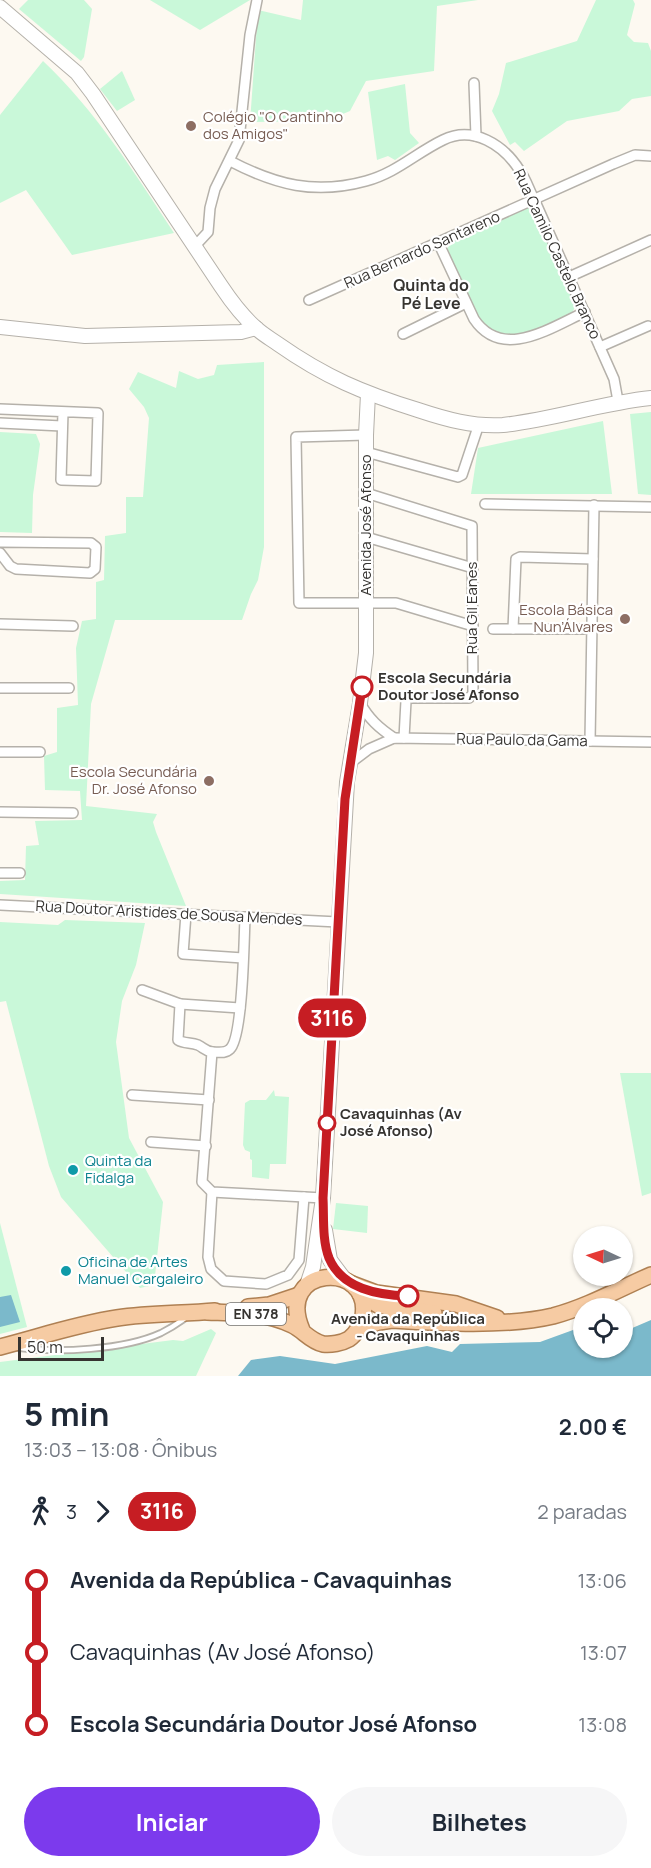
<!DOCTYPE html>
<html lang="pt">
<meta charset="utf-8">
<style>
:root{--surface:#fff;--page:#f6f6f7;--text:#1f2937;--muted:#747a83;--accent:#7c3aed}
body{margin:0;font-family:Manrope,sans-serif;background:var(--page);color:var(--text);height:100vh;display:flex;flex-direction:column;font-size:22px;white-space:nowrap}
*{box-sizing:border-box;margin:0}
p{font-size:20px;color:var(--muted)}
.icon{flex:none;width:33px;height:33px;fill:none;stroke:currentColor;stroke-width:2;stroke-linecap:round;stroke-linejoin:round}
.map{position:relative;height:1376px;overflow:hidden}
.details{display:flex;flex-direction:column;background:var(--surface);flex:1}
.details>*{flex:none}
.badge{padding:0 12px;border-radius:20px;font-size:21px;line-height:39px}
.needle{width:39px;rotate:274deg}
.buttons{position:absolute;left:573px;top:1226px;display:grid;gap:12px}
.buttons a{display:grid;place-items:center;width:60px;height:60px;border-radius:50%;background:var(--surface);box-shadow:0 2px 4px #0004;font-size:30px}
.scale{position:absolute;left:18px;bottom:15px;width:86px;box-sizing:border-box;padding-left:6px;border:3px solid #363431;border-top:0;font-size:16px;line-height:21px;white-space:nowrap;color:#363431;-webkit-text-stroke:4px #fff;paint-order:stroke}
.map>.badge{position:absolute;translate:-50% -50%;box-shadow:0 0 0 3px #fff}
.legs{display:flex;align-items:center;gap:9px;height:66px;padding:0 24px;font-size:20px}
.legs p{margin-inline-start:auto}
.overview{display:flex;align-items:center;justify-content:space-between;height:102px;padding:0 24px}
h1{font-size:33px;font-weight:700;line-height:45px}
.cta{display:flex;gap:12px;margin-top:auto;padding:12px 24px}
.cta a{flex:1;height:69px;border-radius:36px;background:var(--accent);color:#fff;font-size:24px;font-weight:700;line-height:69px;text-align:center}
.cta a+a{background:var(--page);color:var(--text)}
ul{padding:0 24px;list-style:none}
li{display:flex;align-items:center;gap:21px;height:72px;font-size:22px}
li i{display:grid;place-items:center;width:9px;height:100%;margin:0 8px;background:currentColor}
li i::after{content:'';width:15px;height:15px;margin:-8px;border:4px solid;border-radius:50%;background:var(--surface)}
li p{margin-inline-start:auto}
li:first-child i{background:linear-gradient(#0000 50%,currentColor 0)}
li:last-child i{background:linear-gradient(currentColor 50%,#0000 0)}
.map>svg:first-child{display:block}
</style>
<div class="map">
<svg width="651" height="1376" viewBox="0 0 651 1376">
<rect width="100%" height="100%" fill="#fdf9f1"/>
<g fill="#c9f8d9">
<polygon points="28,0 84,0 92,9 84,57 81,61 19,9"/>
<polygon points="150,0 250,0 200,30"/>
<polygon points="303,0 478,0 437,6 434,71 366,81 350,111 326,121 250,122 258,10 301,20"/>
<polygon points="596,0 633,0 635,4 627,35 634,42 648,43 651,51 651,96 632,99 619,111 567,121 524,151 515,142 510,145 492,111 499,94 506,63 577,41"/>
<path d="M43,61C96,111 134,172 174,233L72,255L26,190L0,203V115Z"/>
<polygon points="122,71 135,100 117,111 100,89"/>
<polygon points="405,84 410,133 419,143 395,160 388,156 377,160 368,92"/>
<polygon points="529,207 535,213 576,306 571,314 519,336 507,337 485,327 477,317 447,249 452,241"/>
<polygon points="264,362 264,547 258,580 251,594 242,620 115,620 91,704 86,806 157,814 153,822 156,832 186,906 0,894 0,881 25,880 26,846 39,845 35,821 82,820 80,791 45,790 44,756 57,752 57,708 78,705 76,648 82,621 96,619 96,582 104,580 105,536 126,533 126,497 143,497 149,418 144,407 129,389 138,372 176,388 179,371 198,379 214,375 217,365"/>
<polygon points="651,412 651,495 638,494 630,414"/>
<polygon points="603,421 612,494 471,494 478,448"/>
<polygon points="0,432 36,434 40,444 33,495 32,533 0,532"/>
<polygon points="65,920 145,923 136,965 122,1001 116,1042 129,1138 163,1202 154,1285 140,1288 61,1197 49,1166 6,1001 0,1002 0,922 58,925"/>
<polygon points="620,1073 651,1073 651,1193 642,1196"/>
<polygon points="274,1090 275,1096 289,1097 286,1164 270,1164 269,1179 252,1177 252,1160 250,1159 250,1152 245,1150 243,1145 245,1103 250,1100 266,1100"/>
<polygon points="336,1203 368,1206 367,1233 333,1229"/>
<polygon points="0,1223 27,1327 0,1334"/>
<polygon points="211,1329 216,1333 196,1376 0,1376 0,1362 173,1340 183,1341"/>
</g>
<g fill="#7bb9cb">
<polygon points="11,1295 20,1322 0,1327 0,1297"/>
<polygon points="651,1320 651,1376 238,1376 251,1360 280,1356 335,1364 427,1346 452,1352 460,1344 540,1342 573,1330 583,1331 584,1347 622,1347 623,1332"/>
</g>
<g fill="none" stroke-linecap="round" stroke-linejoin="round">
<defs>
<path id="lane" d="M19,1348C58,1353 124,1350 161,1333C169,1329 177,1324 184,1319"/>
<g id="street">
<polyline points="474,83 476,136"/>
<path d="M230,161C276,185 315,195 366,181C396,173 416,153 443,140C473,125 504,145 520,171C526,179 529,190 534,199L614,379L618,401"/>
<path d="M438,242L474,319C502,361 550,328 585,312"/>
<polyline points="194,247 208,232 210,208 215,189 239,140 250,35 257,0"/>
<polyline points="569,277 651,240"/>
<polyline points="309,300 613,164 635,155 651,156"/>
<polyline points="403,334 466,303"/>
<polyline points="600,347 648,326"/>
<polyline points="0,409 98,413 96,481 61,480 63,412"/>
<polyline points="0,423 62,426"/>
<polyline points="366,435 296,437 299,603 396,603 473,626"/>
<polyline points="366,452 458,477 462,475 479,424"/>
<polyline points="366,493 472,526 473,694 469,698 408,698 406,701 404,738"/>
<polyline points="485,504 651,507"/>
<polyline points="366,537 473,568"/>
<polyline points="0,542 91,543 96,547 95,569 90,573 16,569 10,566 0,553"/>
<polyline points="0,624 73,626"/>
<polyline points="493,629 591,629"/>
<polyline points="513,629 516,559 520,557 593,559"/>
<polyline points="0,688 69,688"/>
<path d="M360,703C369,719 379,728 394,738"/>
<polyline points="590,741 594,505"/>
<polyline points="0,752 40,752"/>
<polyline points="349,764 369,749 394,738 651,742"/>
<polyline points="0,812 73,813"/>
<polyline points="0,873 20,873"/>
<polyline points="0,905 338,922"/>
<polyline points="186,914 183,954 243,958"/>
<path d="M245,917C244,939 243,1037 230,1049C225,1054 218,1052 212,1052L202,1182L212,1192L323,1198"/>
<path d="M142,990L180,1004L178,1040C184,1044 191,1042 198,1045C204,1048 205,1051 212,1052"/>
<polyline points="180,1004 240,1008"/>
<polyline points="132,1095 209,1100"/>
<polyline points="151,1142 206,1146"/>
<polyline points="212,1192 208,1257 211,1269 224,1281 266,1284 288,1275 299,1260 304,1197"/>
</g>
<g id="secondary">
<path d="M0,7L77,73L93,94L221,286C231,301 242,316 256,328C262,334 271,339 278,344C325,377 363,393 418,410C445,419 473,427 503,425C552,420 601,403 651,398"/>
<polyline points="0,327 85,336 241,332 256,328"/>
<polyline points="325,1230 330,1260 345,1280"/>
<polyline points="307,1285 313,1267 323,1198 347,782 360,703 366,653 366,435 368,394"/>
</g>
<g id="primary">
<polyline points="352,1284 376,1293 456,1304 497,1318"/>
<polyline points="360,1294 378,1305 434,1313"/>
<polyline points="248,1307 269,1305 299,1295"/>
<path d="M207,1312C236,1313 265,1312 292,1325C303,1330 310,1341 323,1344C331,1345 342,1343 349,1339C356,1334 362,1324 363,1316C372,1260 274,1265 302,1330"/>
<path d="M358,1329L379,1322L392,1320C440,1323 507,1327 553,1316C587,1307 619,1289 651,1275"/>
<path d="M0,1347C39,1337 77,1324 117,1318C150,1313 182,1314 215,1311"/>
</g>
</defs>
<use href="#lane" stroke="#b5b1aa" stroke-width="8"/>
<use href="#street" stroke="#b5b1aa" stroke-width="12"/>
<use href="#secondary" stroke="#b5b1aa" stroke-width="16"/>
<use href="#primary" stroke="#af8053" stroke-width="18"/>
<use href="#lane" stroke="#fff" stroke-width="4.5"/>
<use href="#street" stroke="#fff" stroke-width="9"/>
<use href="#secondary" stroke="#fff" stroke-width="14"/>
<use href="#primary" stroke="#f6cba3" stroke-width="15"/>
</g>
<g fill="none" stroke-linecap="round" stroke-linejoin="round">
<defs>
<path id="line-1" d="M362,687L345,799L323,1198C324,1217 322,1240 329,1258C342,1289 378,1295 408,1296"/>
</defs>
<use href="#line-1" stroke="#fff" stroke-width="14"/>
<use href="#line-1" stroke="#c61d23" stroke-width="9"/>
</g>
<g fill="#8d6e63" stroke="#fff" stroke-width="2">
<circle cx="191" cy="126" r="6"/>
<circle cx="625" cy="619" r="6"/>
<circle cx="209" cy="781" r="6"/>
</g>
<g fill="#fff" stroke="#c61d23" stroke-width="3">
<circle cx="362" cy="687" r="10"/>
<circle cx="327" cy="1123" r="8"/>
<circle cx="408" cy="1296" r="10"/>
</g>
<g fill="#0f9aa8" stroke="#fff" stroke-width="2">
<circle cx="73" cy="1170" r="6"/>
<circle cx="66" cy="1271" r="6"/>
</g>
<g text-anchor="middle" stroke-width="4.5" stroke-linejoin="round" paint-order="stroke">
<rect fill="#fff" stroke="#72716f" stroke-width="1.5" x="226" y="1303" width="60" height="22" rx="4.5"/>
<g font-size="14" font-weight="bold" fill="#363431">
<text x="256" y="1319">EN 378</text>
</g>
<g font-size="15" fill="#785e54" stroke="#fff" text-anchor="end">
<text x="203" y="122" text-anchor="start">Colégio "O Cantinho<tspan x="203" dy="17">dos Amigos"</tspan></text>
<text x="613" y="615">Escola Básica<tspan x="613" dy="17">Nun’Álvares</tspan></text>
<text x="197" y="777">Escola Secundária<tspan x="197" dy="17">Dr. José Afonso</tspan></text>
</g>
<g font-size="15" fill="#363431" stroke="#fff">
<text transform="translate(422 250) rotate(-24)" y="5">Rua Bernardo Santareno</text>
<text transform="translate(557 254) rotate(65)" y="5">Rua Camilo Castelo Branco</text>
<text transform="translate(366 525) rotate(-90)" y="5">Avenida José Afonso</text>
<text transform="translate(472 608) rotate(-90)" y="5">Rua Gil Eanes</text>
<text transform="translate(522 740) rotate(1)" y="5">Rua Paulo da Gama</text>
<text transform="translate(169 913) rotate(3)" y="5">Rua Doutor Aristides de Sousa Mendes</text>
</g>
<g font-size="15" font-weight="bold" fill="#363431" stroke="#fff" text-anchor="start">
<text x="378" y="683">Escola Secundária<tspan x="378" dy="17">Doutor José Afonso</tspan></text>
<text x="340" y="1119">Cavaquinhas (Av<tspan x="340" dy="17">José Afonso)</tspan></text>
<text x="408" y="1324" text-anchor="middle">Avenida da República<tspan x="408" dy="17">- Cavaquinhas</tspan></text>
</g>
<g font-size="15" fill="#0d838f" stroke="#fff" text-anchor="start">
<text x="85" y="1166">Quinta da<tspan x="85" dy="17">Fidalga</tspan></text>
<text x="78" y="1267">Oficina de Artes<tspan x="78" dy="17">Manuel Cargaleiro</tspan></text>
</g>
<g font-size="16" font-weight="bold" fill="#363431" stroke="#fff">
<text x="431" y="291">Quinta do<tspan x="431" dy="18">Pé Leve</tspan></text>
</g>
</g>
</svg>
<div class="buttons">
<a><svg class="needle" viewBox="-14 -14 28 28"><path d="M0-13l5 13h-10z" fill="#e53935"/><path d="M0 13l5-13h-10z" fill="#747a83"/></svg></a>
<a><svg class="icon" aria-label="locate" viewBox="0 0 24 24"><circle cx="12" cy="12" r="6"/><path d="M12 2v4M12 18v4M2 12h4M18 12h4"/></svg></a>
</div>
<div class="scale">50 m</div>
<b class="badge" style="left:332px;top:1018px;background:#c61d23;color:#fff">3116</b>
</div>
<section class="details">
<div class="overview"><div><h1>5 min</h1><p>13:03 – 13:08 · Ônibus</p></div><b>2.00 €</b></div>
<div class="legs"><svg class="icon" aria-label="walk" viewBox="0 0 24 24"><circle cx="13" cy="4" r="2"/><path d="M13 8l-2 6 4 7M11 14l-3 7M7 12l3-4h3l4 4"/></svg>3<svg class="icon" aria-label="forward" viewBox="0 0 24 24"><path d="M9 5l7 7-7 7"/></svg><b class="badge" style="background:#c61d23;color:#fff">3116</b><p>2 paradas</p></div>
<ul>
<li><i style="color:#c61d23"></i><b>Avenida da República - Cavaquinhas</b><p>13:06</p></li>
<li><i style="color:#c61d23"></i><span>Cavaquinhas (Av José Afonso)</span><p>13:07</p></li>
<li><i style="color:#c61d23"></i><b>Escola Secundária Doutor José Afonso</b><p>13:08</p></li>
</ul>
<div class="cta"><a>Iniciar</a><a>Bilhetes</a></div>
</section>
